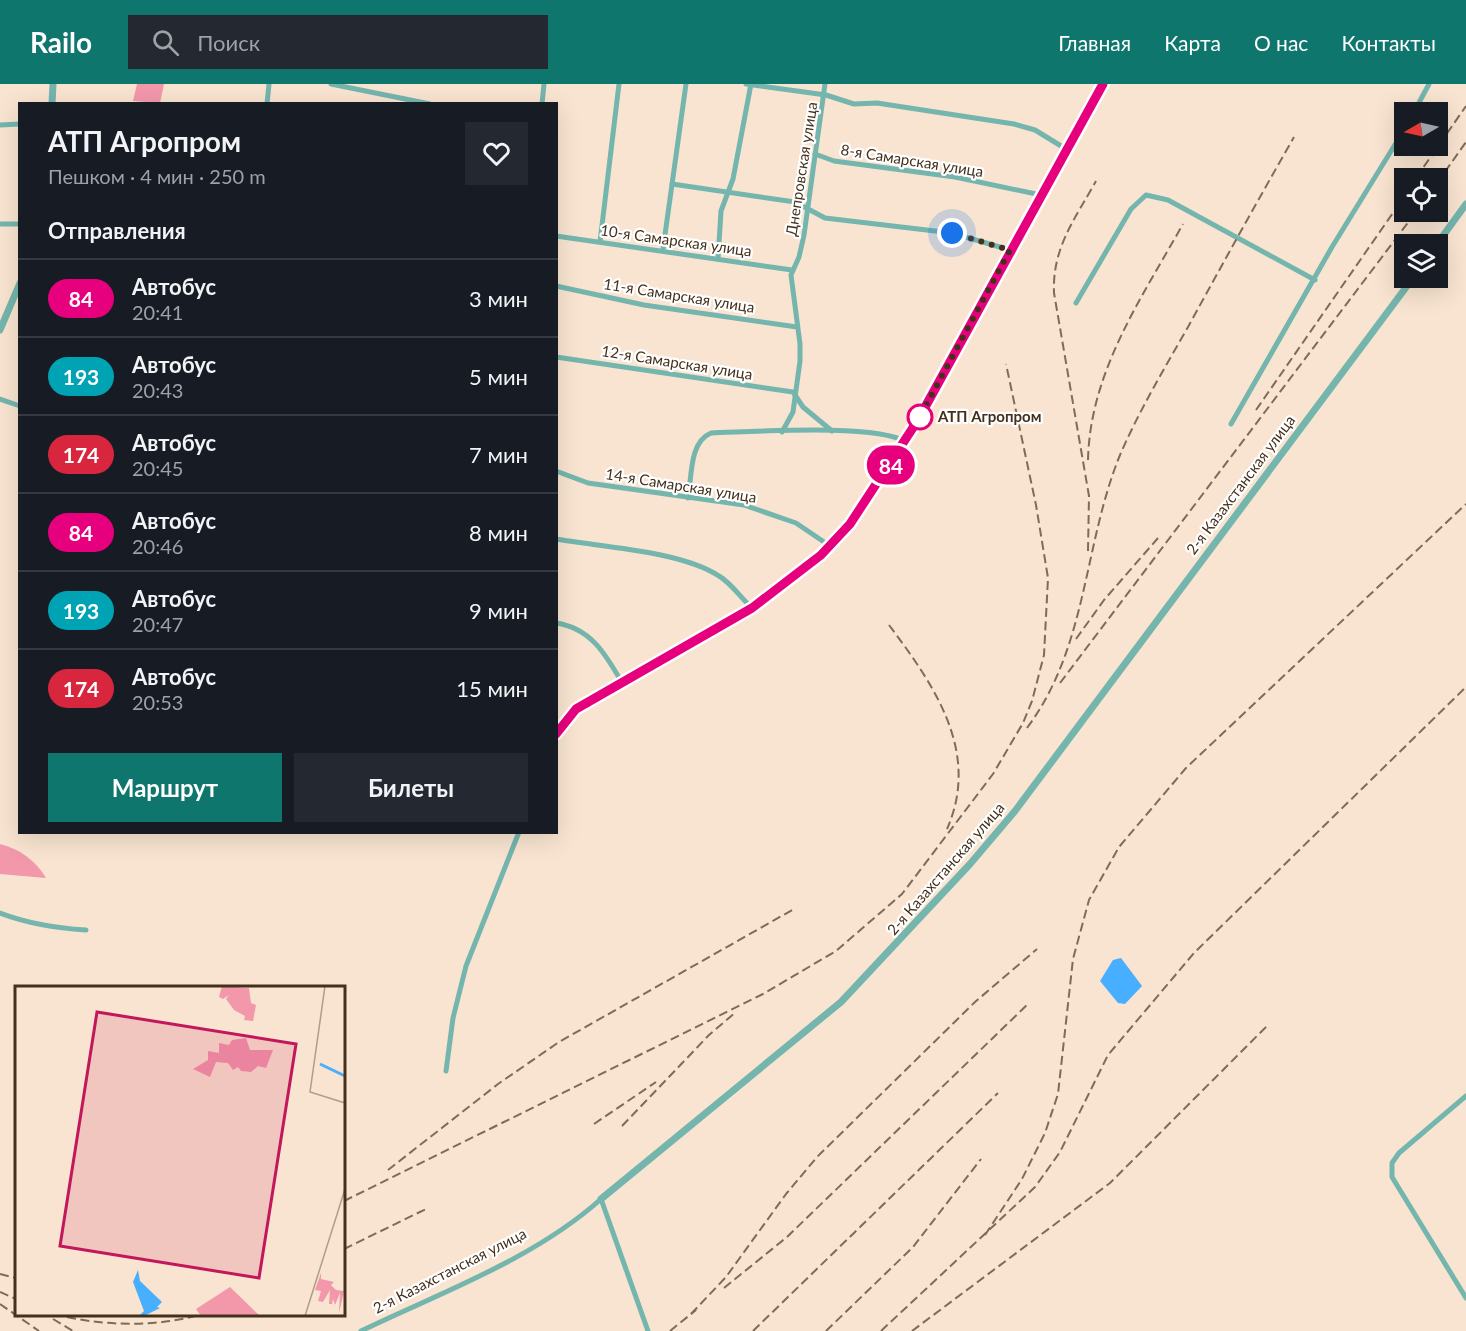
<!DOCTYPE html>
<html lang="ru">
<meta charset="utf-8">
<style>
:root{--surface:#171b24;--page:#242831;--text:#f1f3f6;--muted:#9ea1a6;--line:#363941;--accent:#0f766e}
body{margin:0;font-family:Lato,sans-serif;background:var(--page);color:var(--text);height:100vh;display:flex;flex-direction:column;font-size:22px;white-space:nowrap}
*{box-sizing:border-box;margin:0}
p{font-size:20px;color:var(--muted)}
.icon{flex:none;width:33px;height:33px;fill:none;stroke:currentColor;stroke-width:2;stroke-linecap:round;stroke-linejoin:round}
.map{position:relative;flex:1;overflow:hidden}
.panel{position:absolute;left:18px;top:18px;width:540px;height:732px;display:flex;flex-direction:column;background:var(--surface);border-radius:0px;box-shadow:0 6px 24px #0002}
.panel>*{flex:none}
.badge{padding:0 12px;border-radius:20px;font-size:21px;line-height:39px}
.needle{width:39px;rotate:261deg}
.controls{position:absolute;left:1394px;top:18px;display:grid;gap:12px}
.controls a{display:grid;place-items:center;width:54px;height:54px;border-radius:0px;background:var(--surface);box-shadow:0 6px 24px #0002;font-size:30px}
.you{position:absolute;width:30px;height:30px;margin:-15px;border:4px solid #fff;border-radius:50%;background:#1a73e8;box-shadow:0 0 0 9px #1a73e833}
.map>.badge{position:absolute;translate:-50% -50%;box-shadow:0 0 0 3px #fff}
h2{padding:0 30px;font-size:22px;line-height:54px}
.round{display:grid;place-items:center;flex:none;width:63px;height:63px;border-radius:0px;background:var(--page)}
.headline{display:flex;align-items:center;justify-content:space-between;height:102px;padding:0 30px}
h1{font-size:28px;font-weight:700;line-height:45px}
.button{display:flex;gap:12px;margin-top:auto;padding:12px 30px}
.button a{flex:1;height:69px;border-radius:0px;background:var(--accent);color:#fff;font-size:24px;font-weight:700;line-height:69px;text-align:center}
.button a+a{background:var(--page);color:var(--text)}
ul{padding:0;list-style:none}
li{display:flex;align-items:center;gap:18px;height:78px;padding:0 30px;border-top:2px solid var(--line)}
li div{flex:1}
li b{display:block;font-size:22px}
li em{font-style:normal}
li .badge{min-width:66px;font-weight:700;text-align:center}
header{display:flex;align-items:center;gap:36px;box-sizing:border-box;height:84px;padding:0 30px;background:var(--accent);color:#fff}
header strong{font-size:28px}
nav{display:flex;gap:33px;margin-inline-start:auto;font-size:21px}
.search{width:420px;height:54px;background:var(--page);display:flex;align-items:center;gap:15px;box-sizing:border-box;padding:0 21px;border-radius:0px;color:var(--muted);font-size:22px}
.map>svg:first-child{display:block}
</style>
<header>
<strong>Railo</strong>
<div class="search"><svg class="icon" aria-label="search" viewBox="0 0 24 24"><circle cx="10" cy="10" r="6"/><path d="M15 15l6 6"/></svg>Поиск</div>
<nav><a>Главная</a><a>Карта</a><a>О нас</a><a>Контакты</a></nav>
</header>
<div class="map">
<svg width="1466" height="1247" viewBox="0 0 1466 1247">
<rect width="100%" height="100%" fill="#f8e4d0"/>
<g fill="#f397ab">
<polygon points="137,0 164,0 160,19 133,17"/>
<path d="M0,760C20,765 35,776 46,794L0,790Z"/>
</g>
<polygon fill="#48aeff" points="1121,874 1142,902 1125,920 1118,919 1100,897 1113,876"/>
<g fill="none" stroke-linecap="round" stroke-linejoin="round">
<g stroke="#74b5ad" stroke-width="5">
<polyline points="331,0 430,20"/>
<polyline points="746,0 826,11 854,20 877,19 1014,40 1035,46 1066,65"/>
<polyline points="267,20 269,0"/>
<polyline points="542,20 544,0"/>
<polyline points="1414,28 1429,0"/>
<polyline points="0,41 20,40"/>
<polyline points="815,70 834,77 955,93 1041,111"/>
<polyline points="672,100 795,118 825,134 952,149 1010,166"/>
<polyline points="0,140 20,140"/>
<polyline points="556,152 792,186"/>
<polyline points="600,158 619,0"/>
<polyline points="663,165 686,0"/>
<polyline points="718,175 721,127 733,95 751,0"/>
<polyline points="556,202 644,221 797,243"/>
<polyline points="1076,219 1131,125 1146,111 1168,116 1315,196"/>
<polyline points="556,273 793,308 803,323 832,347"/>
<polyline points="0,315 20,322"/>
<polyline points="1231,340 1332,163 1404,46"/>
<polyline points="782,348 793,328 800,277 800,260 791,191 799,173 804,151 825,0"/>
<polyline points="556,387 588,399 744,421 796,439 830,462 752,524 576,625 556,650"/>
<path d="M688,414C692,393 689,358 711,349C751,348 877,339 906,358"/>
<path d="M556,455C602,463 681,467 719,492C731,499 741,514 752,524"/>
<path d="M556,539C590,544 605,569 621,597"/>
<path d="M0,829C29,840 55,844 86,846"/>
<polyline points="446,987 453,934 466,882 519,748"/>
<polyline points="1466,1012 1399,1069 1392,1079 1392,1093 1466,1214"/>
<path d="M361,1247C442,1208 534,1175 601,1115L648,1247"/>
</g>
<g stroke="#74b5ad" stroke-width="7">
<polyline points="52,20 53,0"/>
<polyline points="1437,160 1466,120"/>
<polyline points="0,246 20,199"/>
<polyline points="830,462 861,426 906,358 1103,0"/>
<polyline points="601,1115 841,918 970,780 1015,727 1413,194"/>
</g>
<g stroke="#7f6b56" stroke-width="2" stroke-dasharray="9 4.5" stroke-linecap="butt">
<polyline points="1416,94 1466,22"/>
<polyline points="1437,99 1466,58"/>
<polyline points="1256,326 1404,113"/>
<path d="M1088,376C1090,288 1141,215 1183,140"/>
<path d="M1088,467L1089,412L1054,209C1052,164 1075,135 1096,97"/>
<path d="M889,541C934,601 981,668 947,745"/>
<polyline points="1076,555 1104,516 1158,454"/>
<polyline points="1060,599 1416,128"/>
<path d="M1027,644C1088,562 1083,462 1120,371C1139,327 1164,285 1188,243C1223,179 1258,116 1294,53"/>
<polyline points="594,1040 656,998"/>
<polyline points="622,1042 709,951 736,928"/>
<polyline points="388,1086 498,1000 559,958 794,825"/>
<polyline points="344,1117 763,910 836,867 902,810 993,690 1023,639 1032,617 1044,571 1048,494 1036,421 1006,280"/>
<polyline points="985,1151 1022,1095 1045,1049 1058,1010 1073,875 1089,816 1119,763 1186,684 1466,420"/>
<polyline points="344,1165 426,1125"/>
<polyline points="0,1190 16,1194"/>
<polyline points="724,1204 787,1153 1029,919"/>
<polyline points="0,1208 16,1215"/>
<polyline points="0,1220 39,1247"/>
<path d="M54,1230C101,1242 155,1244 202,1230"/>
<polyline points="691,1230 726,1193 786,1110 817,1073 975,918 1037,865"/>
<polyline points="53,1235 73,1247"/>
<polyline points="670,1247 696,1226"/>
<polyline points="753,1247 998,1009"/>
<polyline points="826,1247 913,1163 981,1075"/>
<polyline points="881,1247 1035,1103 1060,1068 1108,971 1194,869 1466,603"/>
<polyline points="912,1247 1110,1099 1267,942"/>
</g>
</g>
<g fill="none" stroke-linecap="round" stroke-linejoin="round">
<defs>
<polyline id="line" points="556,650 576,625 752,524 821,471 850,440 918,336 1103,0"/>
</defs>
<use href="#line" stroke="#fff" stroke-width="14"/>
<use href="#line" stroke="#e6007e" stroke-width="9"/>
<polyline stroke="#44301b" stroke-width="6" stroke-dasharray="0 10.8" points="920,333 918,336 1010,166 952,149"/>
</g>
<circle fill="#fff" stroke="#e6007e" stroke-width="3" cx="920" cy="333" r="12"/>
<g text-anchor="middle" stroke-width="4.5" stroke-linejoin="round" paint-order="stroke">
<g font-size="15" fill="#44301b" stroke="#fff">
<text transform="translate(912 77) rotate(9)" y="5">8-я Самарская улица</text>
<text transform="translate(802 85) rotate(-81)" y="5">Днепровская улица</text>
<text transform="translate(676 157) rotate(8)" y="5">10-я Самарская улица</text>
<text transform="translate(679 212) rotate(9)" y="5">11-я Самарская улица</text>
<text transform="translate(677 279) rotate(9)" y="5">12-я Самарская улица</text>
<text transform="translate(1241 401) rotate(-53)" y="5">2-я Казахстанская улица</text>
<text transform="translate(681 402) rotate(9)" y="5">14-я Самарская улица</text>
<text transform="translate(946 785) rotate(-49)" y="5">2-я Казахстанская улица</text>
<text transform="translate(450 1187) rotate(-27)" y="5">2-я Казахстанская улица</text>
</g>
<g font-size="15" font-weight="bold" fill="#44301b" stroke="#fff" text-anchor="start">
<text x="938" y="338">АТП Агропром</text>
</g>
</g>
<g transform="translate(15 902)">
<rect width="330" height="330" fill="#f8e4d0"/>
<path d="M207,0L234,2L236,17L241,19L238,35L229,34L230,30L219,24L211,13L214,9L208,13L204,11ZM231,52L235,64H258L251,82L243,80L236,86L226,85L223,81L218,84L213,77L201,76L195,91L178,83L193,74V65L204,67V57L214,59L217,54ZM306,287V293L319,296L316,299L321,304L329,305L324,327L325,307L320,319L318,313L317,318H314L315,304L308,316L303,315L306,305L300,304ZM215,301L245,330H186L181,323Z" fill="#f397ab"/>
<path d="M123,284L125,295L147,316L142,321L145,322L129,330L125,329L129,325L118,296Z" fill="#48aeff"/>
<path fill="none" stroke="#48aeff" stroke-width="3" d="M305,78L330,90"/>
<path fill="none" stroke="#b09c88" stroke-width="1.5" d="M310,0L295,106L330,117M290,330L330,203"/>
<path fill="#c2185b" fill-opacity="0.15" stroke="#c2185b" stroke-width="3" d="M82,26L281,58L244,292L45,260Z"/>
<rect width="330" height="330" fill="none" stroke="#44301b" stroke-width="3"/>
</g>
</svg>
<div class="controls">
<a><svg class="needle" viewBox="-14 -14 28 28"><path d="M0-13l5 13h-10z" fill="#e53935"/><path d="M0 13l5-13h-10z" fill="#9ea1a6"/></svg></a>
<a><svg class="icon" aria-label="locate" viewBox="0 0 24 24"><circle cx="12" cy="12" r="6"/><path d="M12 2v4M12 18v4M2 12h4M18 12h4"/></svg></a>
<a><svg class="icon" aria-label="layers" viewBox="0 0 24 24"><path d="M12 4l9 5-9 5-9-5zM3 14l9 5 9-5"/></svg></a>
</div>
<div class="you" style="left:952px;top:149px"></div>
<b class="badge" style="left:891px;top:381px;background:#e6007e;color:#fff">84</b>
<section class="panel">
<div class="headline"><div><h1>АТП Агропром</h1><p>Пешком · 4 мин · 250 m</p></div><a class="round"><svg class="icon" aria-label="heart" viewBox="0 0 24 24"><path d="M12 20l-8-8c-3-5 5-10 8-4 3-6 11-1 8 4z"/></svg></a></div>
<h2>Отправления</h2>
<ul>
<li><span class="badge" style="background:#e6007e;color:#fff">84</span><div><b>Автобус</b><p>20:41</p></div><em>3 мин</em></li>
<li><span class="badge" style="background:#00a3b4;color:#fff">193</span><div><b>Автобус</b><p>20:43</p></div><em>5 мин</em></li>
<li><span class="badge" style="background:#d7263d;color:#fff">174</span><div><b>Автобус</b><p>20:45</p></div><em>7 мин</em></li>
<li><span class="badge" style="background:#e6007e;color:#fff">84</span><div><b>Автобус</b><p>20:46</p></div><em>8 мин</em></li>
<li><span class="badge" style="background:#00a3b4;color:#fff">193</span><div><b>Автобус</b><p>20:47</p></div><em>9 мин</em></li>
<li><span class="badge" style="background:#d7263d;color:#fff">174</span><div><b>Автобус</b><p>20:53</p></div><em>15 мин</em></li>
</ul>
<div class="button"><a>Маршрут</a><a>Билеты</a></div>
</section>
</div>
